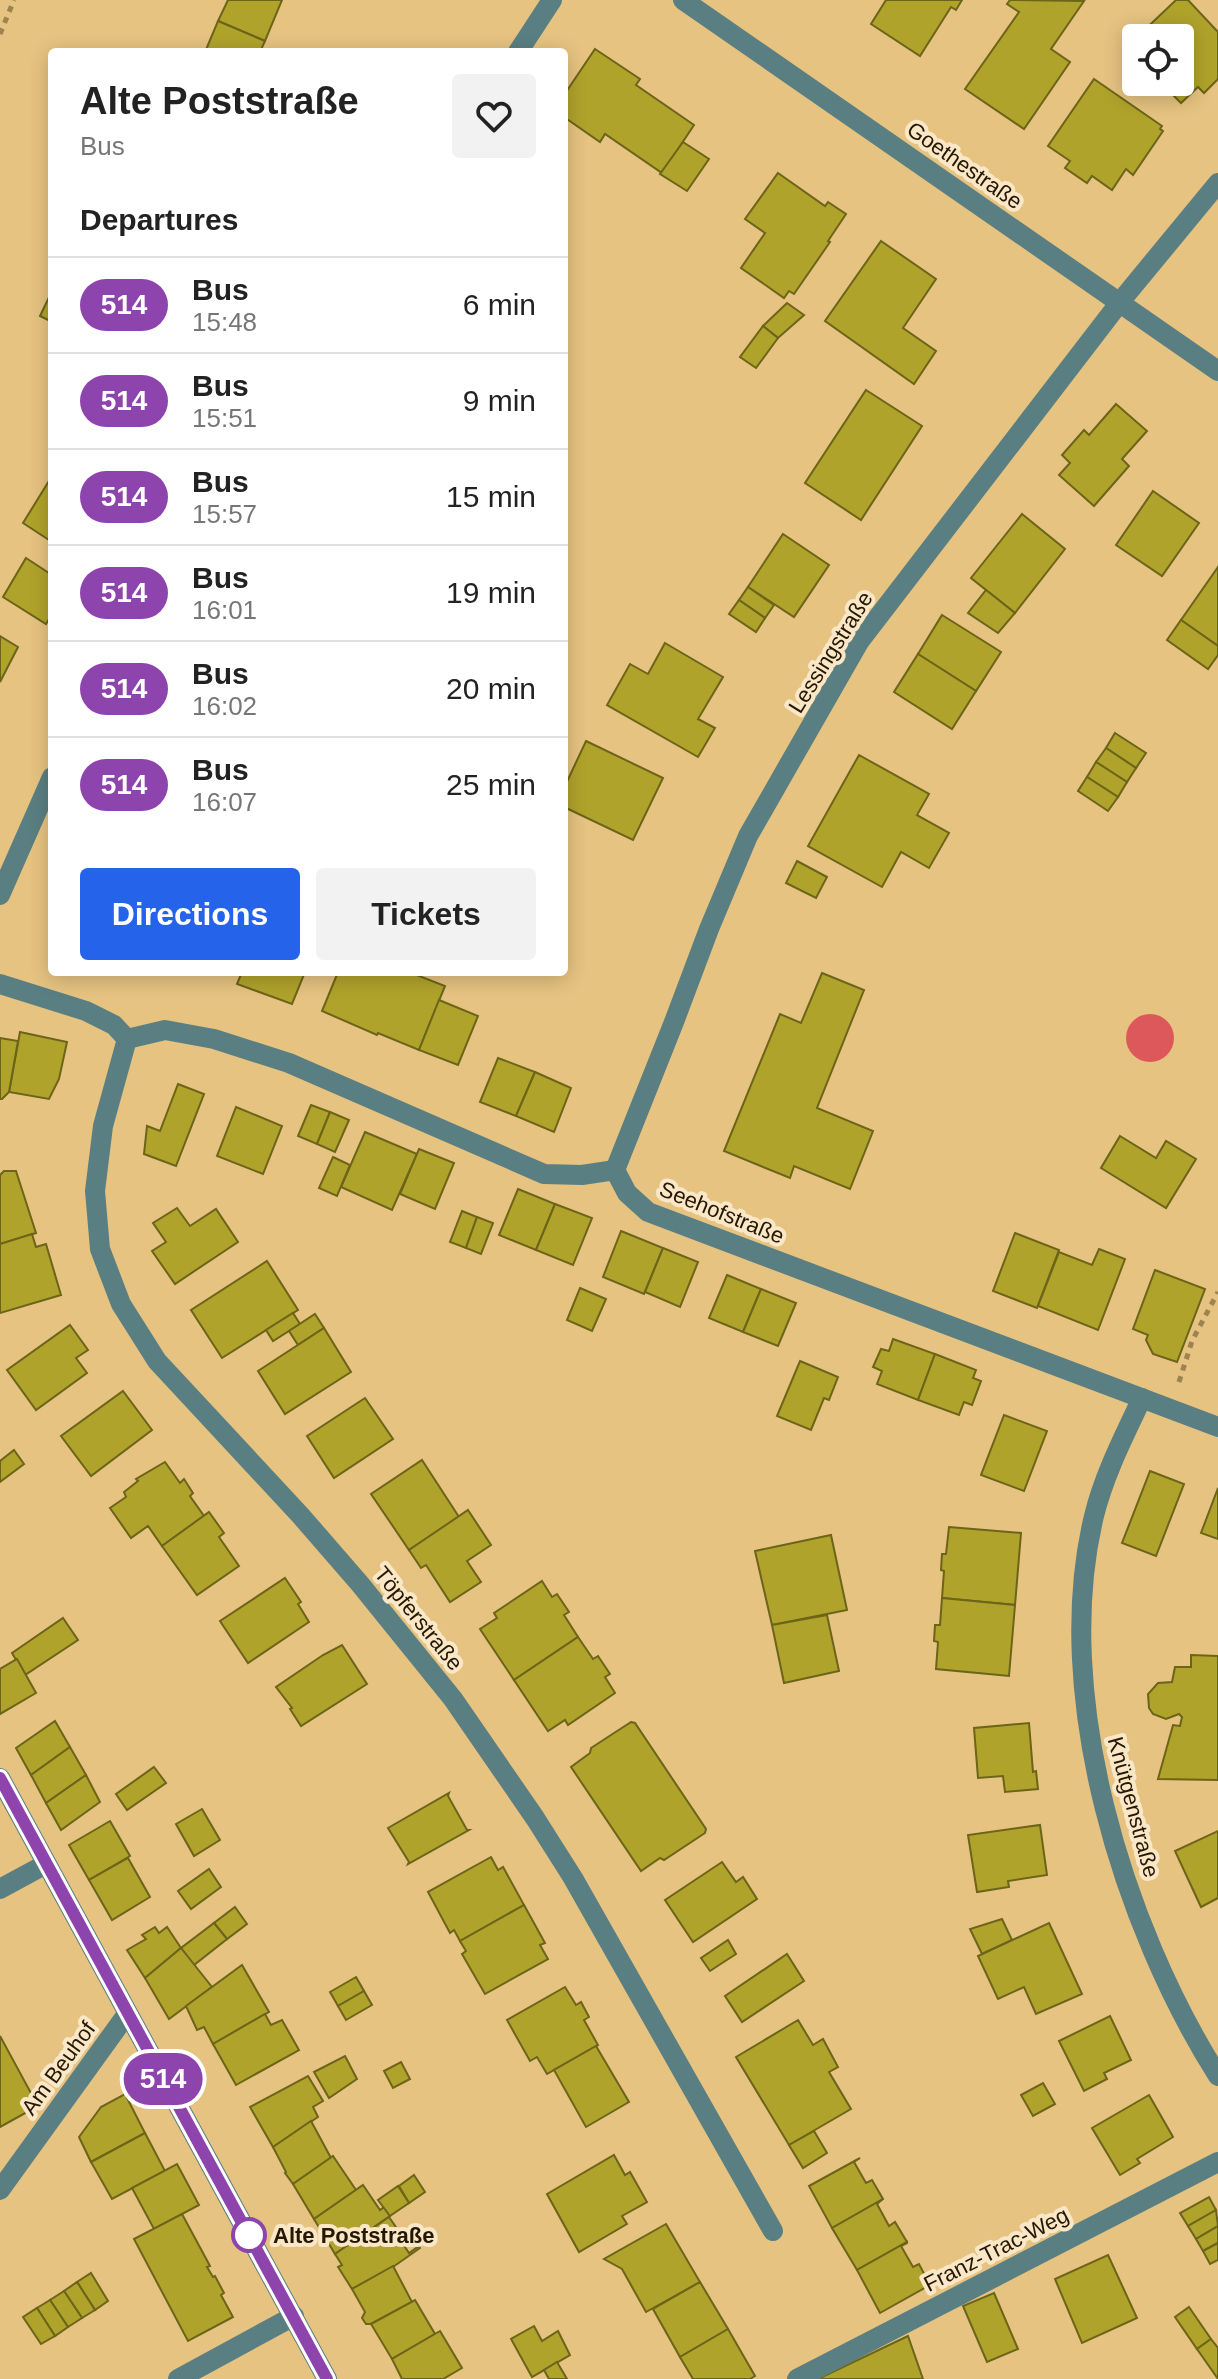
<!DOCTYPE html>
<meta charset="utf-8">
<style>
:root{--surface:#fff;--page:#f2f2f2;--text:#222;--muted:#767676;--line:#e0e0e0;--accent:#2563eb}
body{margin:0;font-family:Helvetica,sans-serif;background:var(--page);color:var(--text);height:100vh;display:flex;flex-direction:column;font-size:30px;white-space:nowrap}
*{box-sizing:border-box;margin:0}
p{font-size:26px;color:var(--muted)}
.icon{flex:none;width:44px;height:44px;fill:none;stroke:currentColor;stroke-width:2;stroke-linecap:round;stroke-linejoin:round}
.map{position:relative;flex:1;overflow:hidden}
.drawer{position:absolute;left:48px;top:48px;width:520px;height:928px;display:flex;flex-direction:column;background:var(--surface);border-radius:8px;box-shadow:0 4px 20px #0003}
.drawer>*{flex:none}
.badge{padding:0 16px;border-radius:26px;font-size:28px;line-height:52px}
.fabs{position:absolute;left:1122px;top:24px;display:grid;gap:16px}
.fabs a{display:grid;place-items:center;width:72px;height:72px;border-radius:8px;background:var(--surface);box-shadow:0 4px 20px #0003;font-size:40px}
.map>.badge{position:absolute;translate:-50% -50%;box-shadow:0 0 0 4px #fff}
h2{padding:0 32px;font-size:30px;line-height:72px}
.round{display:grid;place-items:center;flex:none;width:84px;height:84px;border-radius:8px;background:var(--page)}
.overview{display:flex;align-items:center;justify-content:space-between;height:136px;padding:0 32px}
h1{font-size:38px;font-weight:600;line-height:60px}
.action{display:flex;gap:16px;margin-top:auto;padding:16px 32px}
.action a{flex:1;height:92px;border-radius:8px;background:var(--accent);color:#fff;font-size:32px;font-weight:600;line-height:92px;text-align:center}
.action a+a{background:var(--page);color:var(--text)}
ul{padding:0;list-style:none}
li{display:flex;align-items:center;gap:24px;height:96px;padding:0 32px;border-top:2px solid var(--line)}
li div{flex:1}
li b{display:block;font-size:30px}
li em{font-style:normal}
li .badge{min-width:88px;font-weight:700;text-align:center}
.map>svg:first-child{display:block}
</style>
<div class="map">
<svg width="1218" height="2379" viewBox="0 0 1218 2379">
<rect width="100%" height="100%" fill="#e6c381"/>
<circle fill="#dd585a" cx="1150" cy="1038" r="24"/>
<g fill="#b0a32b" stroke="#6c6419" stroke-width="2">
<polygon points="228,0 282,0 265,41 218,21"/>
<polygon points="886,0 962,0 956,10 951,7 920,56 871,24"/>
<polygon points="1010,0 1084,1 1051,49 1070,62 1024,129 965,89 1019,12 1007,4"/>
<polygon points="1176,0 1188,0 1218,32 1218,79 1204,93 1198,87 1181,103 1163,85 1160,89 1151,82 1180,82 1180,38 1136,38"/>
<polygon points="218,21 265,41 260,52 205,52"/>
<polygon points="595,49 640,79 636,85 694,125 662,173 605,134 600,142 564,117 564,95"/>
<polygon points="1094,79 1162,126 1160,129 1163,131 1133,175 1126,169 1112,190 1092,176 1087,183 1065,168 1070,161 1048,146"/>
<polygon points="683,142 709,159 687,191 660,174"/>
<polygon points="778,173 825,206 828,202 846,214 828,241 830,242 794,294 789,291 784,298 741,268 765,233 745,219"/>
<polygon points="881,241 936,279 903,328 936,351 914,384 825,321"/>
<polygon points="50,295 52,296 52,322 40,316"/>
<polygon points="787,303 804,315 778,338 763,326"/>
<polygon points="763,326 778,338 756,368 740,357"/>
<polygon points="866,390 922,426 861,520 805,483"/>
<polygon points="1116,404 1147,431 1122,459 1129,466 1094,506 1059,475 1070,463 1062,455 1084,430 1089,435"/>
<polygon points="52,476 52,542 23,523"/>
<polygon points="1153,491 1199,523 1162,576 1116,545"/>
<polygon points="1022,514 1065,549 1015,613 971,578"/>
<polygon points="783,534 829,565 794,617 748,587"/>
<polygon points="26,558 52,575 52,614 46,624 3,597"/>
<polygon points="1218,567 1218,646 1181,620"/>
<polygon points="748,587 774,605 765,618 739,600"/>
<polygon points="986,590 1015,613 998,633 968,613"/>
<polygon points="739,600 765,618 756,632 729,614"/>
<polygon points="942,615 1001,652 976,691 918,654"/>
<polygon points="1181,620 1218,646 1218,655 1208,669 1167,640"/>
<polygon points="0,636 18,647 0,682"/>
<polygon points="665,643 723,677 698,719 715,728 698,757 607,705 630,664 648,674"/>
<polygon points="918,654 976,691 952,729 894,692"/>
<polygon points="1115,733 1146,753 1136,768 1106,748"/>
<polygon points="586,741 663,778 633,840 564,807 564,788"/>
<polygon points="1106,748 1136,768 1127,782 1096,762"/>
<polygon points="859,755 929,794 917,815 949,833 929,868 901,852 882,887 808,846"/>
<polygon points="1096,762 1127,782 1118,797 1087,777"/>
<polygon points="1087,777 1118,797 1108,811 1078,791"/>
<polygon points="797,861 827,877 816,898 786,883"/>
<polygon points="242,972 305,972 292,1004 237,984"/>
<polygon points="338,972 409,972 445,986 419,1050 378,1033 377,1035 322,1011"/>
<polygon points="822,973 864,990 817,1108 873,1131 850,1189 794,1166 790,1178 724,1151 780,1014 801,1023"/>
<polygon points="439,1000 478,1016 458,1065 419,1050"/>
<polygon points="20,1032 67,1042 59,1079 49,1099 9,1092"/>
<polygon points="0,1038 18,1041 9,1092 2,1099 0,1099"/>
<polygon points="498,1058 535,1072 516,1116 480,1102"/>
<polygon points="535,1072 571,1088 554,1132 516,1116"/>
<polygon points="178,1084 204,1094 176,1166 144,1154 147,1126 160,1131"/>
<polygon points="311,1105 330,1112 317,1144 298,1136"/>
<polygon points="236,1107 282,1126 263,1174 217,1156"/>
<polygon points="330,1112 349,1120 335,1152 317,1144"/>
<polygon points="365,1132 417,1154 392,1210 341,1187"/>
<polygon points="1120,1136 1156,1158 1166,1141 1196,1159 1166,1208 1101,1168"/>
<polygon points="419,1149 454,1163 435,1209 400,1194"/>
<polygon points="333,1157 350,1165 337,1196 319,1188"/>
<polygon points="4,1171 16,1171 36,1233 0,1244 0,1175"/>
<polygon points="518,1189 555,1204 536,1250 499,1235"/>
<polygon points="555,1204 592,1218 573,1265 536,1250"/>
<polygon points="177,1208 190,1226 216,1209 238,1242 175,1284 152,1251 166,1242 153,1223"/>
<polygon points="462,1211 477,1217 466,1248 450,1242"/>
<polygon points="477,1217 493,1223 481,1254 466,1248"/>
<polygon points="621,1231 663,1248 644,1294 603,1277"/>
<polygon points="1015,1233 1059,1250 1037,1308 993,1291"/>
<polygon points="32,1234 36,1247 46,1244 61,1295 0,1313 0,1244"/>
<polygon points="663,1248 698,1262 680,1307 645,1292"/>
<polygon points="1099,1249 1125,1259 1098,1330 1038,1306 1059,1252 1092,1265"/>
<polygon points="267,1261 298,1310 222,1358 191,1310"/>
<polygon points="1155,1270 1205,1289 1177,1362 1153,1354 1146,1340 1148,1335 1133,1329"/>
<polygon points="727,1275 761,1289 743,1332 709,1318"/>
<polygon points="580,1288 606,1299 592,1331 567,1320"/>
<polygon points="761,1289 796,1303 778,1346 743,1332"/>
<polygon points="293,1313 300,1324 273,1341 266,1330"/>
<polygon points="315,1314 324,1328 298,1345 289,1331"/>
<polygon points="70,1325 88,1350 76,1358 87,1373 36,1410 7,1370"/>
<polygon points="324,1328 351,1372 285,1414 258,1371"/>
<polygon points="893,1339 935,1354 918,1400 877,1384 882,1371 873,1367 881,1349 889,1351"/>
<polygon points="935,1354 976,1370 973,1378 981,1381 972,1405 964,1402 959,1415 918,1400"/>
<polygon points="800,1361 838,1377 829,1400 824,1398 811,1430 777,1416"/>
<polygon points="123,1391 152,1430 91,1476 61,1436"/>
<polygon points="365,1398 393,1439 334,1478 307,1436"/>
<polygon points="1004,1415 1047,1431 1024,1491 981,1475"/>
<polygon points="14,1450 24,1464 0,1482 0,1461"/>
<polygon points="422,1460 459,1517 409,1550 371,1494"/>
<polygon points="165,1462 180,1483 184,1479 193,1493 190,1496 204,1516 162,1546 148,1526 131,1538 110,1508 126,1497 124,1492 138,1481 136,1479"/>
<polygon points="1150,1471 1184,1484 1156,1556 1122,1543"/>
<polygon points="1218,1488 1218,1539 1201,1533"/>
<polygon points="468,1510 491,1545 467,1561 481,1582 450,1602 426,1565 421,1568 409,1550"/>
<polygon points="209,1512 224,1533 219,1537 239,1566 197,1595 162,1546"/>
<polygon points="949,1527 1021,1533 1015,1605 942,1598 944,1571 941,1570 942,1554 946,1554"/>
<polygon points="831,1535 847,1610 772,1625 755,1551"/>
<polygon points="285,1578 301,1602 298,1604 309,1622 248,1663 220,1621"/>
<polygon points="542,1581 552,1597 557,1594 569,1612 564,1615 578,1637 514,1680 480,1629 497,1618 494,1613"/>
<polygon points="942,1598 1015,1605 1009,1676 936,1669 938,1642 934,1641 935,1625 940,1625"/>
<polygon points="827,1615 839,1671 784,1683 772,1625"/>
<polygon points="63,1618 78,1640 25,1675 12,1653"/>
<polygon points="578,1637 593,1659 598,1656 610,1674 605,1677 615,1693 568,1725 565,1720 548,1731 514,1680"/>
<polygon points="342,1645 367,1684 301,1726 290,1709 292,1708 276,1687 323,1655"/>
<polygon points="1191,1655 1218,1656 1218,1780 1158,1779 1173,1725 1180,1726 1182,1717 1179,1714 1166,1719 1153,1714 1149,1708 1148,1694 1158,1683 1172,1682 1175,1667 1191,1667"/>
<polygon points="17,1659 36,1693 0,1714 0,1669"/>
<polygon points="55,1721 70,1747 31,1775 16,1748"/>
<polygon points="631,1722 635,1723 706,1829 705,1833 664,1860 660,1858 641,1871 571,1767 590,1753 591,1748"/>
<polygon points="1029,1723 1033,1772 1036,1771 1038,1789 1005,1792 1003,1776 978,1778 974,1728"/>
<polygon points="70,1747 86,1775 46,1803 31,1775"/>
<polygon points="154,1767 166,1783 127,1810 116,1794"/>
<polygon points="86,1775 100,1802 61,1830 46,1803"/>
<polygon points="449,1793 448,1796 467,1830 469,1830 408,1864 409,1862 388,1828"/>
<polygon points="202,1809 220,1840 194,1856 176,1824"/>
<polygon points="110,1821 130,1856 89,1880 69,1845"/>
<polygon points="1040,1825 1047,1875 1008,1881 1009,1887 977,1892 968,1835"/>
<polygon points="1218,1831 1218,1898 1201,1907 1175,1851"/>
<polygon points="491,1857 498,1870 503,1867 524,1905 460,1941 454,1930 450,1933 428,1892"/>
<polygon points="128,1858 150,1897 112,1920 89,1880"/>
<polygon points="722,1862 736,1882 743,1877 757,1899 693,1942 665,1900"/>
<polygon points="209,1869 221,1887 191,1909 178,1891"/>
<polygon points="524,1905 545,1943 540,1945 548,1959 485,1994 462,1954 466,1951 460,1941"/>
<polygon points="235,1907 247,1924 227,1939 214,1923"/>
<polygon points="1002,1919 1012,1940 982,1954 970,1929"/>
<polygon points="214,1923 227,1939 194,1965 181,1948"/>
<polygon points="1049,1923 1082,1994 1036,2014 1024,1987 998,1999 978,1956"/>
<polygon points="155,1927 159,1933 167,1927 181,1948 145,1978 127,1950 146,1939 142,1935"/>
<polygon points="728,1940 736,1954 710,1971 701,1958"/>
<polygon points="181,1948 212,1987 169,2019 145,1978"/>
<polygon points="787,1954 804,1981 742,2022 725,1996"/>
<polygon points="242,1965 269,2012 213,2044 204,2027 197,2030 186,2006"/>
<polygon points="356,1977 364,1991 338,2006 330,1992"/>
<polygon points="565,1987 576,2005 581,2002 589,2017 584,2020 598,2045 547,2074 537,2057 530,2061 507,2020"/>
<polygon points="364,1991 372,2005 346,2020 338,2006"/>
<polygon points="265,2014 271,2025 282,2020 299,2050 236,2085 213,2044"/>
<polygon points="1110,2016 1131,2060 1104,2073 1107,2079 1084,2091 1059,2041"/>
<polygon points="798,2020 813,2045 823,2039 838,2067 829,2072 851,2109 789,2145 736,2057"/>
<polygon points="0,2036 38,2106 0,2127"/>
<polygon points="596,2046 629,2102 586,2127 554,2070"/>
<polygon points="345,2056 357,2079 329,2098 314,2072"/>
<polygon points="401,2062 410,2079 393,2088 384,2071"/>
<polygon points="308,2076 323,2101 313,2107 318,2117 273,2147 250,2107"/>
<polygon points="1043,2083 1055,2104 1033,2116 1021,2095"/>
<polygon points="125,2094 145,2133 91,2162 79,2137 101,2107"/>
<polygon points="1149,2095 1173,2137 1137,2159 1140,2163 1120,2175 1092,2128"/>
<polygon points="311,2121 331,2158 293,2184 285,2173 286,2172 273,2147"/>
<polygon points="814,2131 827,2153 803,2168 789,2145"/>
<polygon points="145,2133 165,2171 112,2199 91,2162"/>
<polygon points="614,2155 625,2175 630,2172 647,2202 622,2216 627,2224 579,2252 547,2194"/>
<polygon points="333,2156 356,2190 314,2219 293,2184"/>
<polygon points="860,2158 854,2162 866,2183 872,2180 883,2199 832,2228 809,2186"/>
<polygon points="177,2164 199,2205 154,2229 132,2188"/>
<polygon points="414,2175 425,2192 409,2203 399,2186"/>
<polygon points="363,2185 380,2210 384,2207 390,2216 335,2254 314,2219"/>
<polygon points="398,2186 409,2203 390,2216 378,2200"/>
<polygon points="1209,2197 1216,2210 1188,2226 1180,2213"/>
<polygon points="883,2199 877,2204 889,2226 895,2222 907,2242 857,2270 832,2228"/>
<polygon points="1216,2210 1218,2226 1196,2239 1188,2226"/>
<polygon points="182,2214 210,2266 207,2267 213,2277 215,2276 224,2293 221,2295 233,2317 188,2341 134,2239"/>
<polygon points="389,2217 398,2230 395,2232 409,2253 419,2246 420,2248 393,2267 352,2289 338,2267 342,2265 335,2254"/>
<polygon points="666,2224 700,2282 646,2312 622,2269 604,2259"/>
<polygon points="1218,2226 1218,2243 1203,2251 1196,2239"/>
<polygon points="907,2243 901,2246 913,2267 919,2264 930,2285 880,2313 857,2270 907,2242"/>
<polygon points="1218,2243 1218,2260 1210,2264 1203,2251"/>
<polygon points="1108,2255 1137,2318 1082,2343 1055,2279"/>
<polygon points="393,2266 412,2302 371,2324 366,2324 362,2318 365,2312 352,2289"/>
<polygon points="91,2273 108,2301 95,2310 77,2282"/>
<polygon points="77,2282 95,2310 82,2318 64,2291"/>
<polygon points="700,2282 728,2329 680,2357 653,2309"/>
<polygon points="64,2291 82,2318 68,2327 50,2300"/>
<polygon points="994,2293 1018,2349 987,2362 963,2306"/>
<polygon points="50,2300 68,2327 55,2336 37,2308"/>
<polygon points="415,2300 435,2334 392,2359 371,2324"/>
<polygon points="1189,2307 1211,2339 1197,2349 1175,2317"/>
<polygon points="37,2308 55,2336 41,2344 23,2317"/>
<polygon points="534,2326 542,2341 558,2331 570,2355 532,2377 511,2339"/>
<polygon points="728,2329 755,2376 750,2379 693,2379 680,2357"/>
<polygon points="440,2331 462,2368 443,2379 402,2379 392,2359"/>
<polygon points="908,2336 923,2379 818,2379"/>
<polygon points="1211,2339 1218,2348 1218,2379 1197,2349"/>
<polygon points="557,2362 567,2379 549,2379 544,2370"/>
</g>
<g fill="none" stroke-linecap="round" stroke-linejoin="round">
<g stroke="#9d8350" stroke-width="5" stroke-dasharray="6 6" stroke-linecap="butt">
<polyline points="0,34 14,0"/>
<polyline points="50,255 52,251"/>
<polyline points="1179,1382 1192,1341 1218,1292"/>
</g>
<g stroke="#5a7f82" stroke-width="20">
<polyline points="683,0 1218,371"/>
<polyline points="518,52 552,0"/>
<polyline points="0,895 52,777"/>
<polyline points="0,984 86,1011 114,1025 127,1039 165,1030 214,1039 289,1063 544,1174 582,1175 615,1170 627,1193 648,1212 1218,1427"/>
<polyline points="127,1039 103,1126 95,1191 100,1249 121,1304 157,1361 301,1516 360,1584 453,1699 535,1818 573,1878 773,2231"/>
<polyline points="615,1170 674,1022 709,929 748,836 859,642 1120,302 1218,183"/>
<path d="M1142,1398C1124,1436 1104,1475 1094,1516C1051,1693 1123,1926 1218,2076"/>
<polyline points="0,1778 327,2379"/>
<polyline points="0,1889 46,1864"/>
<polyline points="0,2190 127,2014"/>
<polyline points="178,2379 294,2316"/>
<polyline points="797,2379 1218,2162"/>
</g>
</g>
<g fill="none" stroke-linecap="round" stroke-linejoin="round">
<defs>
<polyline id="line" points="0,1778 327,2379"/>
</defs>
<use href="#line" stroke="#fff" stroke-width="18"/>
<use href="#line" stroke="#8e44ad" stroke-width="12"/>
</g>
<circle fill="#fff" stroke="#8e44ad" stroke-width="4" cx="249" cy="2235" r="16"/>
<g text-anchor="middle" stroke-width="8" stroke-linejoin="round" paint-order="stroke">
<g font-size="22" fill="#251800" stroke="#f9e7c7">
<text transform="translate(965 165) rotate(35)" y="8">Goethestraße</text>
<text transform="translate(830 652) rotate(-58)" y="8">Lessingstraße</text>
<text transform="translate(722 1212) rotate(22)" y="8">Seehofstraße</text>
<text transform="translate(419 1618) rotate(51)" y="8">Töpferstraße</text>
<text transform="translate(1134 1807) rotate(75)" y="8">Knütgenstraße</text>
<text transform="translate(58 2068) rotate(-54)" y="8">Am Beuhof</text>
<text transform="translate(996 2249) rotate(-27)" y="8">Franz-Trac-Weg</text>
</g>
<g font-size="22" font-weight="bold" fill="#251800" stroke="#f9e7c7" text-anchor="start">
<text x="273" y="2243">Alte Poststraße</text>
</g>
</g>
</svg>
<div class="fabs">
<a><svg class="icon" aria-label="locate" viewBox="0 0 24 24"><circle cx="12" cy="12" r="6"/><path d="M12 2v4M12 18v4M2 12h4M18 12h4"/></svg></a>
</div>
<b class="badge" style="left:163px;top:2079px;background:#8e44ad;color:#fff">514</b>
<section class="drawer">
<div class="overview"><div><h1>Alte Poststraße</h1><p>Bus</p></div><a class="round"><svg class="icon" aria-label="heart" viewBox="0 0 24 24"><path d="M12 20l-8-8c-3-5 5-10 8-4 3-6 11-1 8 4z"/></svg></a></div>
<h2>Departures</h2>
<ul>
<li><span class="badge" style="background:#8e44ad;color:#fff">514</span><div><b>Bus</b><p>15:48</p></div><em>6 min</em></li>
<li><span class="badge" style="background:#8e44ad;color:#fff">514</span><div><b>Bus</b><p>15:51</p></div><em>9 min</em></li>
<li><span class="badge" style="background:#8e44ad;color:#fff">514</span><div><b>Bus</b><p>15:57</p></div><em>15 min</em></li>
<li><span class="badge" style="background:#8e44ad;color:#fff">514</span><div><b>Bus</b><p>16:01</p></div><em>19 min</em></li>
<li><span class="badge" style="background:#8e44ad;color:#fff">514</span><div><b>Bus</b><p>16:02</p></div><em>20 min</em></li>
<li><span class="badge" style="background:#8e44ad;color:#fff">514</span><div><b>Bus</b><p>16:07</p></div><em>25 min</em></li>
</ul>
<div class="action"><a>Directions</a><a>Tickets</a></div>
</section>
</div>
